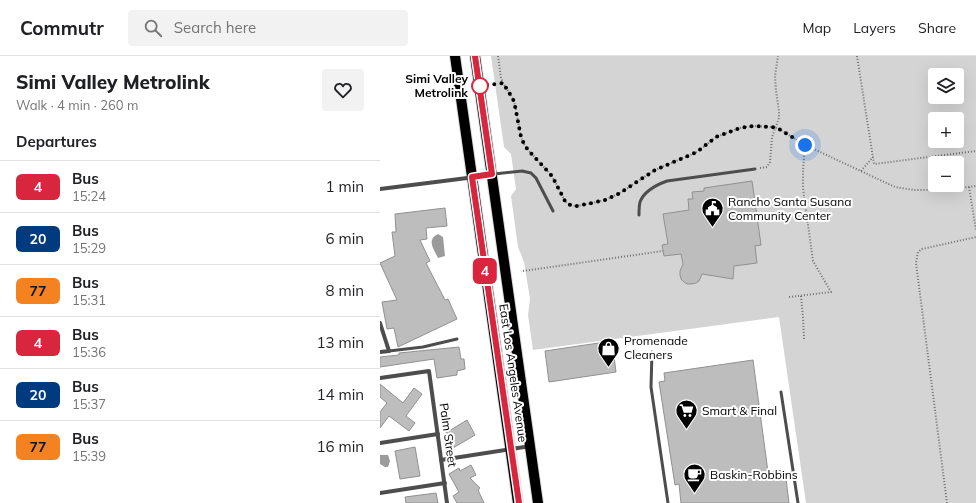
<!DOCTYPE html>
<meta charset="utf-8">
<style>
:root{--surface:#fff;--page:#f2f2f2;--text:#202124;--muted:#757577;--line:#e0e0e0}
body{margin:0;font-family:Mulish,sans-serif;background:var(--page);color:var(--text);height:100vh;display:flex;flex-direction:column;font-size:15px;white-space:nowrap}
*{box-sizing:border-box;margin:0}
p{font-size:13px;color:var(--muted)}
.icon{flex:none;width:22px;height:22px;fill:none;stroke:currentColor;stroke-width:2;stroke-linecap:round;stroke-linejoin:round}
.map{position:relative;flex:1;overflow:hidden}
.details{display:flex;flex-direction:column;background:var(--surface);width:380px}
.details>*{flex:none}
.badge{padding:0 8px;border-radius:6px;font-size:14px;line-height:26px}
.buttons{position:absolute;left:548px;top:12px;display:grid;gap:8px}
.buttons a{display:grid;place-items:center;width:36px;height:36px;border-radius:4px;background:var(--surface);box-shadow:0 4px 16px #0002;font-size:20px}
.you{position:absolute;width:20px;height:20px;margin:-10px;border:3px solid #fff;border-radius:50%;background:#1a73e8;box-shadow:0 0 0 6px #1a73e833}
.map>.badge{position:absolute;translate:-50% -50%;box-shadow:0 0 0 2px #fff}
h2{padding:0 16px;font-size:15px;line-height:36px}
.round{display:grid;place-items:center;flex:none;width:42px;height:42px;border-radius:4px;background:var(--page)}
.summary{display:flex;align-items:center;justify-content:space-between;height:68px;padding:0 16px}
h1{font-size:19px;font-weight:800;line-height:30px}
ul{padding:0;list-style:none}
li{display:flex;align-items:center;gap:12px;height:52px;padding:0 16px;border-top:1px solid var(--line)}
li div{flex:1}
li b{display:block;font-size:15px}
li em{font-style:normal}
li .badge{min-width:44px;font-weight:700;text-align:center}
header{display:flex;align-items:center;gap:24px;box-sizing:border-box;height:56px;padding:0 20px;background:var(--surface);border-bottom:1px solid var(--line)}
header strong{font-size:19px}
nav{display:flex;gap:22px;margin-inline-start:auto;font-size:14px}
.search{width:280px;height:36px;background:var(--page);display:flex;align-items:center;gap:10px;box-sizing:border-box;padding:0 14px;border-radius:4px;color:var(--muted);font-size:15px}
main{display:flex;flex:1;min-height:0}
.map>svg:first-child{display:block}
</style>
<header>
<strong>Commutr</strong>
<div class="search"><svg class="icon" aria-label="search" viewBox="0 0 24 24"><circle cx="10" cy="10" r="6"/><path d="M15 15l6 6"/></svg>Search here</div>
<nav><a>Map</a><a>Layers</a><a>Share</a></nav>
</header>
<main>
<section class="details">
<div class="summary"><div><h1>Simi Valley Metrolink</h1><p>Walk · 4 min · 260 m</p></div><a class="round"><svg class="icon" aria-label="heart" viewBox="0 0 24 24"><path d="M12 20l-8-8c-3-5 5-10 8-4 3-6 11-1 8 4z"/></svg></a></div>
<h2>Departures</h2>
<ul>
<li><span class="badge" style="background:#d7263d;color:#fff">4</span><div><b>Bus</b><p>15:24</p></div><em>1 min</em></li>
<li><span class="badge" style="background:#003b80;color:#fff">20</span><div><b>Bus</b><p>15:29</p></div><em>6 min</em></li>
<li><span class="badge" style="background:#f58220;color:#111">77</span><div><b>Bus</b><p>15:31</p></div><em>8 min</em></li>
<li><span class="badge" style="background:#d7263d;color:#fff">4</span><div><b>Bus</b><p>15:36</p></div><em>13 min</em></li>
<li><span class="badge" style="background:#003b80;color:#fff">20</span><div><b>Bus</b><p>15:37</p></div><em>14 min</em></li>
<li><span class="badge" style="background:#f58220;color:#111">77</span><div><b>Bus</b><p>15:39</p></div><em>16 min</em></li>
</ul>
</section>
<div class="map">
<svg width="596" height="447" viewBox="0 0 596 447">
<rect width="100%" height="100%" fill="#fff"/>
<path fill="#d4d4d4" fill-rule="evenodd" d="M111,0H596V447H426L399,261L153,294L148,259L150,243L144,206L138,191L131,140L136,133L131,98L124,91ZM555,19H577V41H555ZM555,63H577V85H555ZM555,107H577V129H555Z"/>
<g fill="#9b9b9b">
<path d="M58,178L63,181L65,200L58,202C54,193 46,184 58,178Z"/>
<polygon points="0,399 8,399 10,405 8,411 5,411 0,408"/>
</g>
<g fill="#bdbdbd" stroke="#919191">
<polygon points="372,125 381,189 375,190 377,207 354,210 353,223 322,218 319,225 316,227 311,228 307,228 304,226 301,223 300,219 300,215 303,208 301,198 284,200 282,189 288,188 283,158 309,154 308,143 313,143 312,136 324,135 324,132"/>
<polygon points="65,152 67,170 46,172 47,183 40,184 50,205 46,207 65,244 68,243 77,263 18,291 14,272 7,273 2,246 17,244 0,207 15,200 12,176 16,176 15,158"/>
<polygon points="232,285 236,316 169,326 165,295"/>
<polygon points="79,291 81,303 84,303 85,313 77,315 77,319 57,322 54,303 0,311 0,301 19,299 19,297"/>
<polygon points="373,304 388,416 405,414 409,447 301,447 299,428 295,429 279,326 285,325 284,317"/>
<polygon points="0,328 23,347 34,332 42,338 26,360 35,367 29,375 9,360 0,372 0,356 7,347 0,341"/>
<polygon points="87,364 95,379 73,392 64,378"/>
<polygon points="35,391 40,420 20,423 15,395"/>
<polygon points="91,409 96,419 90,422 100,432 98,434 104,447 77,447 73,440 79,436 69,418 79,412 80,415"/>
<polygon points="56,437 58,447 26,447 25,441"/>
</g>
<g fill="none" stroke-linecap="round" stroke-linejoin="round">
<defs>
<g id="primary">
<polyline points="75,0 138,447"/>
<polyline points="95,0 158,447"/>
</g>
</defs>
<use href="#primary" stroke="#dbdbdb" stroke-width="12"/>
<g stroke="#6f6f6f" stroke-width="2" stroke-dasharray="1 2" stroke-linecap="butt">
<polyline points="118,0 121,22 123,27 133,43 135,49 141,81 144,88 148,94 172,120 185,145 188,148 193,150 197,150 212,147 225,144 240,137 275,114 317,96 336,81 360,72 373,70 392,71 399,73 425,89 515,131 534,134 563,134 596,130"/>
<polyline points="477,0 494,108 596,95"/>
<polyline points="380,112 387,111 390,106 392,81 399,62 399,55 396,35 395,20 398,0"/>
<polyline points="481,115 493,101"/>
<polyline points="589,131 596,174"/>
<polyline points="143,215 283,195"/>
<polyline points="421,240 423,261 424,283"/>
<polyline points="409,241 451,236 433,205 423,132 423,114 425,89"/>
<polyline points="567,447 536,207 538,196 542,193 596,181"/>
</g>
<g stroke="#4d4d4d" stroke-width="3">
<polyline points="114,118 142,115 151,117 156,122 173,155"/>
<path d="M259,159C259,155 259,150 260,146C264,135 276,129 287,125L375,113"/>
<polyline points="9,295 43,291 77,283"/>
<polyline points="272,296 271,331 288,447"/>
<polyline points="401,336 418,447"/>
</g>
<g stroke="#4d4d4d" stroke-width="4">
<polyline points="0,133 111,119"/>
<polyline points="0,267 9,295 0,296"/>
<polyline points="0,322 49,315 67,447"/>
<polyline points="0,387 58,378"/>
<polyline points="61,404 151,390"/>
<polyline points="0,437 65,427"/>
</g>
<use href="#primary" stroke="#000" stroke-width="10"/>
</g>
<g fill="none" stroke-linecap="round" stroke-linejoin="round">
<defs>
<polyline id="line" points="95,0 112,118 92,121 139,447"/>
</defs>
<use href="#line" stroke="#fff" stroke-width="9"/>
<use href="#line" stroke="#d7263d" stroke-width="6"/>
<polyline stroke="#000" stroke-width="4" stroke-dasharray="0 7.2" points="100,30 123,27 133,43 135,50 141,81 144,88 148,94 172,120 185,145 188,148 193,150 197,150 212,147 225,144 240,137 275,114 317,96 336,81 360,72 373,70 392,71 399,73 425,89"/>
</g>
<defs>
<symbol id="civic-pin" viewBox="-11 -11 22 30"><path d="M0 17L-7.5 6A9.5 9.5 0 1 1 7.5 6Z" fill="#000" stroke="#fff"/><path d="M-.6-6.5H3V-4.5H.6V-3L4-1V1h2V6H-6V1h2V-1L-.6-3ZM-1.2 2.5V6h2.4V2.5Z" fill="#fff"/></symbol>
<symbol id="shop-pin" viewBox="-11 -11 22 30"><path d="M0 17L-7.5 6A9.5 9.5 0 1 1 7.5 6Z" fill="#000" stroke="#fff"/><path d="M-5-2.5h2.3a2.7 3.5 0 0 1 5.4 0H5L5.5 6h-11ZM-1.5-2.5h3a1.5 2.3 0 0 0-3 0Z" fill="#fff"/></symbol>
<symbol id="supermarket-pin" viewBox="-11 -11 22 30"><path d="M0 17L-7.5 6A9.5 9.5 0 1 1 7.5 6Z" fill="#000" stroke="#fff"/><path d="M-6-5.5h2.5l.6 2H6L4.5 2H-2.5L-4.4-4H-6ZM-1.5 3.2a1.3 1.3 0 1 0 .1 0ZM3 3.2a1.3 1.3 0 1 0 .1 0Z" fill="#fff"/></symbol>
<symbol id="cafe-pin" viewBox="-11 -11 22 30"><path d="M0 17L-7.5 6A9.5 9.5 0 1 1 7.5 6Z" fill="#000" stroke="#fff"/><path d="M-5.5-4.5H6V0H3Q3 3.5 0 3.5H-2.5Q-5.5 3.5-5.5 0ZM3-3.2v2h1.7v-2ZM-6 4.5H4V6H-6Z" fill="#fff"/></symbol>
</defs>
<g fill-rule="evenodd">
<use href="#civic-pin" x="320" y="140" width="25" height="34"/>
<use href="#shop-pin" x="216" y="280" width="25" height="34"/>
<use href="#supermarket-pin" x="294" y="342" width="25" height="34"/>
<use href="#cafe-pin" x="302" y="406" width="25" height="34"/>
</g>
<circle fill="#fff" stroke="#d7263d" stroke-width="2" cx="100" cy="30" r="8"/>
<g text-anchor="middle" stroke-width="4" stroke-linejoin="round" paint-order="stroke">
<g font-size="12" font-weight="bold" fill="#000" stroke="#fff" text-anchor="end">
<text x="88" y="27">Simi Valley<tspan x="88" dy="14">Metrolink</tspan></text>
</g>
<g font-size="12" fill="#000" stroke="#fff" text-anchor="start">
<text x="348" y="150">Rancho Santa Susana<tspan x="348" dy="14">Community Center</tspan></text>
<text x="244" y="289">Promenade<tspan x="244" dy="14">Cleaners</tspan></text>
<text x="322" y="359">Smart &amp; Final</text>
<text x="330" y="423">Baskin-Robbins</text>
</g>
<g font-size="12" fill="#000" stroke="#fff">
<text transform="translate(133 317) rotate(82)" y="4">East Los Angeles Avenue</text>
<text transform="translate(68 379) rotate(82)" y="4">Palm Street</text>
</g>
</g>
</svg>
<div class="buttons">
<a><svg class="icon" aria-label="layers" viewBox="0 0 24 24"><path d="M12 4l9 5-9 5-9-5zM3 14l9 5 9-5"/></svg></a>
<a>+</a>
<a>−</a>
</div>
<div class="you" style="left:425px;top:89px"></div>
<b class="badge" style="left:105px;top:215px;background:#d7263d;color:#fff">4</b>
</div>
</main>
